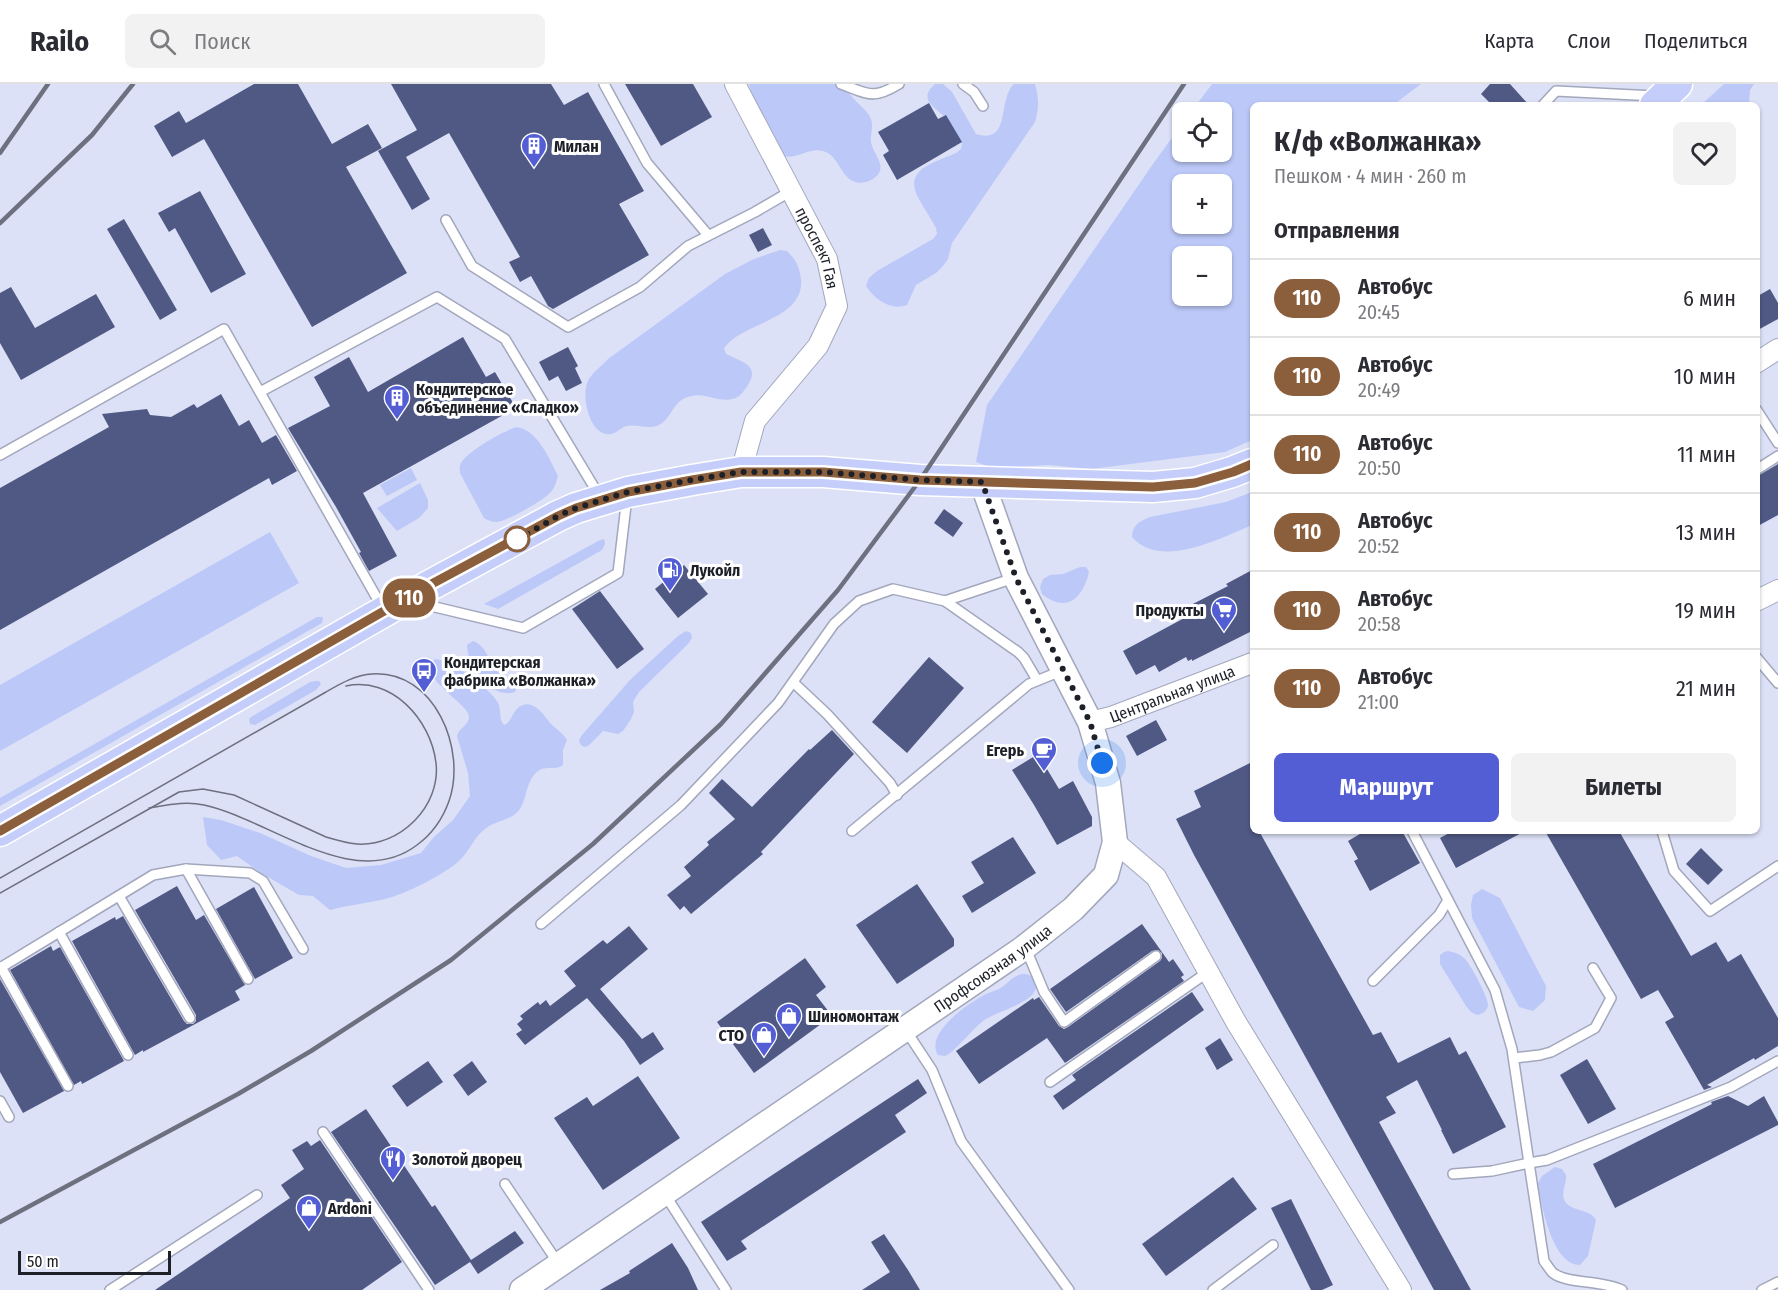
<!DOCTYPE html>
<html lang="ru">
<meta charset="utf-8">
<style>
:root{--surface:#fff;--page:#f2f2f3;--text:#2b2b33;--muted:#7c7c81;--line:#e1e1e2;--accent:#535ed4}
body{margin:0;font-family:"Fira Sans Condensed",sans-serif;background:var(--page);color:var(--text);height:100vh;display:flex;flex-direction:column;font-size:22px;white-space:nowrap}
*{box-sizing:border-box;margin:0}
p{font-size:20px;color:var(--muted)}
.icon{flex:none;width:33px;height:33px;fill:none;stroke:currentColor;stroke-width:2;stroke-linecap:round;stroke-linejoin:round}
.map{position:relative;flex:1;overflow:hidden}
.drawer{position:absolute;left:1250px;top:18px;width:510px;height:732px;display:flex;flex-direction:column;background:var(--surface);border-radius:9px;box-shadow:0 2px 4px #0004}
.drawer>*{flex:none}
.badge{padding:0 12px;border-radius:20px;font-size:21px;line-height:39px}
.tools{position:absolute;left:1172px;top:18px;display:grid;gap:12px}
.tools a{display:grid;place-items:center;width:60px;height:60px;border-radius:9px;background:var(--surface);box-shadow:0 2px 4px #0004;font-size:30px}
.scale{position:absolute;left:18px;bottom:15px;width:153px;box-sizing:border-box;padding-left:6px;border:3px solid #1e2028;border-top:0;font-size:16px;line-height:21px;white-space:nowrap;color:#1e2028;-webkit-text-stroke:4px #fff;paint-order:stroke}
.you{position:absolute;width:30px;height:30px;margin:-15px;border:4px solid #fff;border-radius:50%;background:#1a73e8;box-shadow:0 0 0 9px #1a73e833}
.map>.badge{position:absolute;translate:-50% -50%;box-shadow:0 0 0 3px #fff}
h2{padding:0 24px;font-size:22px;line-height:54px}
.round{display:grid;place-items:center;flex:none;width:63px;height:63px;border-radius:9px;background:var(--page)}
.head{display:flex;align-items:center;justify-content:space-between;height:102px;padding:0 24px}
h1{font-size:28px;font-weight:700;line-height:45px}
.action{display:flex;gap:12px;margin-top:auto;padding:12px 24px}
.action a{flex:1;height:69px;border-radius:9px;background:var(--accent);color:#fff;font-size:24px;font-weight:700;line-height:69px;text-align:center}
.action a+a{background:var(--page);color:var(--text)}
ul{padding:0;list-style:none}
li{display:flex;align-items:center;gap:18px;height:78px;padding:0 24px;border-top:2px solid var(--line)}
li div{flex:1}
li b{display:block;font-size:22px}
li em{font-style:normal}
li .badge{min-width:66px;font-weight:700;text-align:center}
header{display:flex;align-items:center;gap:36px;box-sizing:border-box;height:84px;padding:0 30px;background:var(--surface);border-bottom:2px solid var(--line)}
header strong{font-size:28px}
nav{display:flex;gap:33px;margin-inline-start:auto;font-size:21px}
.search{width:420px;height:54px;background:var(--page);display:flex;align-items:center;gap:15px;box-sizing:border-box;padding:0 21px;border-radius:9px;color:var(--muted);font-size:22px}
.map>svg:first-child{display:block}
</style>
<header>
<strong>Railo</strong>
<div class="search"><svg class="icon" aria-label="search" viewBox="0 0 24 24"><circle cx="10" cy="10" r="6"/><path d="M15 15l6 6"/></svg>Поиск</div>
<nav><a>Карта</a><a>Слои</a><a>Поделиться</a></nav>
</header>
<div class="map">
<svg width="1778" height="1206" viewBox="0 0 1778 1206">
<rect width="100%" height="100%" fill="#dce1f7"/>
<g fill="#bcc8f8" fill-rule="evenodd">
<path d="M749,0H847L846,3C850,14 862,21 869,31C875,41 870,48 871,58C873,71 890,83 873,95C868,98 861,100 855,98C840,93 839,71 823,67C809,63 797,76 783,72L754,19Z"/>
<path d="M935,0H943L952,8L976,50C1012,61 997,15 1014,0H1035C1039,14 1039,24 1035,38L952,159L948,175L943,182L936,189L916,201L907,221C891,227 875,216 866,202L869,194L877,187L933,155L937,150L936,144C931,134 924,125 919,115C902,85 934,79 956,69L961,65L962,60C957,51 953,41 946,34C935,23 917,16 935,0Z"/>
<path d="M1212,0H1421L1393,21H1252V356L1225,368L1091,385L1049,381L993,384L976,378L987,321L1153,80L1182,40V68H1221V28H1191ZM1182,100H1221V140H1182ZM1182,172H1221V212H1182Z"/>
<polygon points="1724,0 1754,0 1750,6 1749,21 1701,21"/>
<path d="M780,166L787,167C796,176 800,183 801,196C804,236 743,238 724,264L726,270C743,278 762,282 746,304C742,309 739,314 732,315C716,319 705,307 688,313C673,317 672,334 659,341C649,346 637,340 627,342C619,344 615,352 606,350C589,347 582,314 587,299C591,289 601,283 608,275L725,190L754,175Z"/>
<path d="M516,343C537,345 549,374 558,392C556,398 555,404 550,409C544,416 507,437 497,438C492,438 487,436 484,434L460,389C460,385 459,383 461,379C469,366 502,348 516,343Z"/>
<polygon points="411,384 417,396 387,412 380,401"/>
<polygon points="420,399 428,416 428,424 419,434 397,447 377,424"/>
<path d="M1252,408V441C1221,454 1161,486 1132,453C1132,441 1140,437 1150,433L1226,418Z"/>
<polygon points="270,448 299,499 0,667 0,601"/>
<polygon points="604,455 605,460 602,466 498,525 484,520 598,457"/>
<path d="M1080,483H1086L1089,488C1083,514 1066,530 1042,510L1040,503L1043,495L1050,491L1063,490Z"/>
<polygon points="317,533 323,533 322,539 0,722 0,714"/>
<polygon points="686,547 691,549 692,554 688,560 639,608 633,618 634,628 631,635 623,647 618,650 603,647 588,662 584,663 580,660 579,656 582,651 630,596 678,552"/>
<path d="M473,557C488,562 488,579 498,588C506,595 514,592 518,602L515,608C491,616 467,582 467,561Z"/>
<path d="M435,575C452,576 490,604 498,619C502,627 498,634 504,641C512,638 512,628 519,623C533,614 543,630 550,639C556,645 563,649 567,656L563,666V681C555,687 546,681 538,687C523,699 529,720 514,731C505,737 493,738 485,745C474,753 469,768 459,777C445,790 404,811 385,815C367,819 349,821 330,826L313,812L299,811L261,789L237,772L221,776L207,761L203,733L221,736L260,749L311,772L346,784L381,781L421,769L434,753L453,736L470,712L468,689L457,652C459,644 469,641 469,633C471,621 414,592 435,575Z"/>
<polygon points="316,597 319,597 321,600 316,606 255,641 250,640 249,635 251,633 310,598"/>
<polygon points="1482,805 1500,814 1546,902 1545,916 1533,927 1519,923 1472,834 1471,821 1473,811"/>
<path d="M1448,867C1454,868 1460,870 1465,875C1471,881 1489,915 1488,922C1486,928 1482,930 1477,931L1471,928L1466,922L1440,880V871L1444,868Z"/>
<path d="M1022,890C1028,890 1031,891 1034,896C1047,916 994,928 983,937C972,946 961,960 949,970L945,972L938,971C924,949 969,919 986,910C990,908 995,907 999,905C1008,900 1012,892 1022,890Z"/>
<path d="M1555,1083L1562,1085L1566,1091C1567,1098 1561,1109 1564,1115C1568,1128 1590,1124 1596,1136L1588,1172L1580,1181C1552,1181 1541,1120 1538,1099L1542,1092Z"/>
</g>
<g fill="#505984">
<polygon points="254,0 298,0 332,60 368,40 382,64 346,83 407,189 312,243 204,55 172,73 154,42 179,27 186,39"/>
<polygon points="391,0 551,0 564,21 588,8 644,107 619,120 649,171 553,225 548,222 531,192 520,198 509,178 520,173 449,49 406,73 430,115 412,126 378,67 417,46"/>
<polygon points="625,0 693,0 712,33 661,62"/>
<polygon points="1490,0 1510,0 1529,21 1492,21 1481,10"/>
<polygon points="929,19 938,35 946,31 962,58 897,96 883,71 889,67 878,48"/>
<polygon points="200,107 246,190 211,209 175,144 169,148 158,129"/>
<polygon points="124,135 177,226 160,236 107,145"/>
<polygon points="763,144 772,161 758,168 749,151"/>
<polygon points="11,203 35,244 96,210 115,243 21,296 0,259 0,209"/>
<polygon points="1770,205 1778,219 1778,235 1756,247 1756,213"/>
<polygon points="463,253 486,293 495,288 516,324 363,409 397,472 369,487 359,469 361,468 336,423 288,344 330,322 314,293 349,273 368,308"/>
<polygon points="568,263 578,282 575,284 582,299 566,307 558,292 549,297 539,278"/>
<polygon points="221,310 239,342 249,336 262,359 276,351 297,387 272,401 269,394 0,546 0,404 109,343 102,330 147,325 150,331 171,333 194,320 197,324"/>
<polygon points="1778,380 1778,431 1756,443 1756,393"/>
<polygon points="944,425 963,439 953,453 934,439"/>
<polygon points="684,481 708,510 678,534 655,505"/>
<polygon points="1252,486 1252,547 1192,577 1192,575 1188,577 1186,573 1159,588 1155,581 1136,591 1123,567 1188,532 1185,524 1228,502 1226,500"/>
<polygon points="600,507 644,565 617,585 572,525"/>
<polygon points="929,573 964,604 907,669 872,638"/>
<polygon points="1156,636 1167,656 1137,672 1126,652"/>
<polygon points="832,646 854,670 761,768 763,770 691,830 684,822 680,826 667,811 691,792 684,783 709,761 707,758 735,735 709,709 722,695 752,723 809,665 810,666"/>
<polygon points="1038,670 1059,705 1073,697 1092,733 1092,742 1057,761 1034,721 1012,686"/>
<polygon points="1252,678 1252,747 1259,747 1373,951 1381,948 1398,979 1450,953 1459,971 1466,967 1506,1043 1453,1070 1441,1046 1442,1046 1417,996 1386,1013 1396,1029 1379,1038 1471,1206 1434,1206 1194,771 1176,735 1201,723 1194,707"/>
<polygon points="1365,747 1402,747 1420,779 1370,807 1354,777 1358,775 1348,757"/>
<polygon points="1453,747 1525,747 1456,784 1440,754"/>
<polygon points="1545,747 1619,747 1691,872 1716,858 1728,878 1741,870 1778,934 1778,962 1755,976 1754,974 1707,1001 1712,1003 1704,1006 1665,938 1674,933 1658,906 1641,915"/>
<polygon points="1013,753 1036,789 972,829 962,812 984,799 971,778"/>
<polygon points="1701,764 1723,786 1708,801 1686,780"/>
<polygon points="917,800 954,855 954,862 897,900 856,841"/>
<polygon points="177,802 196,836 204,831 245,901 235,907 240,916 143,968 143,966 135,971 72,857 115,833 116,836 123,832 184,937 187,940 193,940 196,937 196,931 135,826"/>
<polygon points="254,803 293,874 255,895 216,825"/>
<polygon points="1142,840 1169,878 1173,875 1184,891 1181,893 1184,897 1065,979 1047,954 979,1000 956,967 1033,914 1034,916 1039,913 1059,942 1064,945 1068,943 1160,877 1162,874 1162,869 1158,866 1152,867 1066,928 1050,905"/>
<polygon points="629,842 648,865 600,905 642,955 653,948 664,965 640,981 624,957 587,914 525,961 516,950 522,946 517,940 523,935 520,932 538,918 540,921 546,916 550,922 576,902 564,887 603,856 607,860"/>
<polygon points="51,862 53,867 60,863 124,977 82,1000 81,997 74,1001 10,886"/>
<polygon points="805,874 826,903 816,911 832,932 754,989 717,938"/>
<polygon points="0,895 64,1007 23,1029 0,988"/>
<polygon points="1192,908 1204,926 1063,1026 1053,1012 1076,996 1072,991"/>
<polygon points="1220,954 1233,976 1217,986 1205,964"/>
<polygon points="1587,975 1616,1025 1588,1040 1560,991"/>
<polygon points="428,977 443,998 407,1023 392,1002"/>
<polygon points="472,977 487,998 468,1012 453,991"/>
<polygon points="638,992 680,1054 603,1106 554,1034 587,1013 593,1022"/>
<polygon points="918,995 927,1009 895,1031 906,1048 741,1157 747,1165 727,1177 701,1138"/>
<polygon points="1728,1012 1748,1022 1764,1012 1778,1038 1778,1041 1615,1124 1593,1080 1712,1020 1711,1018"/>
<polygon points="366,1025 432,1123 435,1121 471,1176 515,1147 524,1159 478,1190 470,1178 435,1201 331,1048"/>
<polygon points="320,1056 402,1178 362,1206 155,1206 290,1114 281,1101 304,1085 292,1066 307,1057 311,1062"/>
<polygon points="1233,1093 1257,1125 1166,1192 1142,1160"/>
<polygon points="1291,1115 1333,1201 1322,1206 1311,1206 1271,1124"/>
<polygon points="884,1150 908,1186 920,1206 862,1206 890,1188 871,1158"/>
<polygon points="672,1159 688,1184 698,1206 600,1206 630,1189 629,1187"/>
</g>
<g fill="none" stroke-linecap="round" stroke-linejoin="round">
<defs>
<g id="service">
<polyline points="604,0 647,79 708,151"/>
<path d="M841,0C868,10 873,16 899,0"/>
<polyline points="963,0 974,8 983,22"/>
<polyline points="1543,21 1556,7 1655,12"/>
<polyline points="446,136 472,182 568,243 640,203 688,162 755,128 791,107"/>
<polyline points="260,308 437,213 505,255 600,413"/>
<polyline points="1756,325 1778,359"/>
<polyline points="0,371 224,245 382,523"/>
<polyline points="1756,386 1778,372"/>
<polyline points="945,517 1018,568 1024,574 1037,596"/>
<polyline points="414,518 523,544 618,489 627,413"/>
<polyline points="1756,573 1778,599"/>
<polyline points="794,599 827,630 890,699 897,711"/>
<polyline points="852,747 1029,600 1061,587"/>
<polyline points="1412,747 1495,906 1512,965 1529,1079 1547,1076 1731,1003 1778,977"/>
<polyline points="1662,747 1674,787 1710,827 1778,782"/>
<polyline points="186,785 250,789 263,797 303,865"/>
<polyline points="119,812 190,934"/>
<polyline points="541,840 681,721 778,619 834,540 859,517 893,505 945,517 1014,494"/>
<polyline points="59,848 128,971"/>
<polyline points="1026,865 1044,908 1064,938 1156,872"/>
<polyline points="1,883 68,1002"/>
<polyline points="0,884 153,791 186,785 248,895"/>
<polyline points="1373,897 1439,831 1448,816"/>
<polyline points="905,945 932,986 961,1057 1069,1206"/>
<polyline points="1514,974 1540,971 1551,968 1595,944 1611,914 1593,884"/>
<polyline points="1050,998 1208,888"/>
<polyline points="0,1017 9,1033"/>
<polyline points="323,1048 429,1206"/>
<path d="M1453,1090L1492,1087L1529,1079L1544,1177C1547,1181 1550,1186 1553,1189C1567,1200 1603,1196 1622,1206"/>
<polyline points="505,1100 558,1179"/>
<polyline points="664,1109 726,1206"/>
<polyline points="110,1206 257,1111"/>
<polyline points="1213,1206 1273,1161"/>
<polyline points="1762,1206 1778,1198"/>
</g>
<g id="minor">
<path id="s1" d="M735,0L827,175L837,222L818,262L755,337L741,388"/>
<polyline points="1756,279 1778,265"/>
<polyline points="1756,517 1778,506"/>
<path id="s2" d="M1090,638L1111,633L1252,579"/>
<polyline points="1115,758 1156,793 1236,938 1401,1206"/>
</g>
<g id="tertiary">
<path id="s3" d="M522,1206L1021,866L1073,825L1106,791L1115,758L1108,699L1090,638L1016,494L982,398"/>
</g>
<g id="primary">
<polyline points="1655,21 1677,0"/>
<polyline points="0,747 427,503 558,432 576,424 628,408 692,396 741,388 823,388 920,396 1153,403 1195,399 1232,388 1252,380"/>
</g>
</defs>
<use href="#service" stroke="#a2a7bc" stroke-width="12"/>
<use href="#minor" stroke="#a2a7bc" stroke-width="22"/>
<use href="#tertiary" stroke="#a2a7bc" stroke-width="27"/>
<use href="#primary" stroke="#fff" stroke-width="33"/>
<use href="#service" stroke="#fff" stroke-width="9"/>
<use href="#minor" stroke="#fff" stroke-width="20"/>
<use href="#tertiary" stroke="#fff" stroke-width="24"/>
<use href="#primary" stroke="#c5cefa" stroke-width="30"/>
<g stroke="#6d707e" stroke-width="1.5">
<path d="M0,794L326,608C340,600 355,591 372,590C435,586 467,666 449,717C443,734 432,750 417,761C354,809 269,735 204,721C185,717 168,721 149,724"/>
<path d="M0,809L179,708L203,705L234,711L326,753C336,756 346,759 357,760C400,763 441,722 436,679C431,636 392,592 346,602"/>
</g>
<g stroke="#6d707e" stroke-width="4.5">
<polyline points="0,69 48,0"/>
<polyline points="0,139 92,51 133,0"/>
<polyline points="0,1138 238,1010 311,967 451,876 593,760 721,640 838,506 920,396 1184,0"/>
</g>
</g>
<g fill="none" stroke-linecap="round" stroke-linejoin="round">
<defs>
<polyline id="line" points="0,747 426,503 558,432 576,424 628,408 692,396 741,388 823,388 920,396 1153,403 1195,399 1233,388 1252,380"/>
</defs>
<use href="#line" stroke="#fff" stroke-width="14"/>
<use href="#line" stroke="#8b5e3c" stroke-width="9"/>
<polyline stroke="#1e2028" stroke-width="6" stroke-dasharray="0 10.8" points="517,455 513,458 558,432 576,424 628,408 692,396 741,388 823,388 920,396 982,398 1016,494 1090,638 1102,679"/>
</g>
<defs>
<symbol id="building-pin" viewBox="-11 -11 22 30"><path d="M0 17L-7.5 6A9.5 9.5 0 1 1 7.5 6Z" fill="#535ed4" stroke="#fff"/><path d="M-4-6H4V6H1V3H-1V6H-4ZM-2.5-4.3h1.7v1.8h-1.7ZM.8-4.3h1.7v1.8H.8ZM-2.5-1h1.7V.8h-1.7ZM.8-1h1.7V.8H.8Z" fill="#fff"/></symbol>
<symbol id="fuel-pin" viewBox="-11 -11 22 30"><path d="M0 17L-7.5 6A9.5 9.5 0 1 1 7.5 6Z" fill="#535ed4" stroke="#fff"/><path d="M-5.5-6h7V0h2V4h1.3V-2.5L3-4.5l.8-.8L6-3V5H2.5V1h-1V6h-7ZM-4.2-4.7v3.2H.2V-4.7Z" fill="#fff"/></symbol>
<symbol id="supermarket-pin" viewBox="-11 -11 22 30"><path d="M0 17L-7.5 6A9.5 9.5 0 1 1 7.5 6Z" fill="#535ed4" stroke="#fff"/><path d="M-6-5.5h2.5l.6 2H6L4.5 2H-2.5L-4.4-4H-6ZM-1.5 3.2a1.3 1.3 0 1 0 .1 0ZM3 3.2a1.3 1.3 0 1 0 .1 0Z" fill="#fff"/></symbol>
<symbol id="bus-pin" viewBox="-11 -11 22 30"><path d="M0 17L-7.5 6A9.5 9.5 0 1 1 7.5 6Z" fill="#535ed4" stroke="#fff"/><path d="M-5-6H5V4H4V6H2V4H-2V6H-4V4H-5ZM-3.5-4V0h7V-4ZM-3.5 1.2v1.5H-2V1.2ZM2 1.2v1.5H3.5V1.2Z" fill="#fff"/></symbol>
<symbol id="cafe-pin" viewBox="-11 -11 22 30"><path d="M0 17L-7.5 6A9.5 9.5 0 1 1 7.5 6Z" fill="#535ed4" stroke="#fff"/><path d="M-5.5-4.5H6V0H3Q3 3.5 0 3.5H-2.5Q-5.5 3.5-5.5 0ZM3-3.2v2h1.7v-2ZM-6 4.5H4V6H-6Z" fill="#fff"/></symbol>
<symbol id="shop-pin" viewBox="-11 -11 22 30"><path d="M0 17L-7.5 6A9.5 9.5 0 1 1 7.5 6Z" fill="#535ed4" stroke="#fff"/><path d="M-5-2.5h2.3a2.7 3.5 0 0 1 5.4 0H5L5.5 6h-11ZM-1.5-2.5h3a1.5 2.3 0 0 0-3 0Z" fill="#fff"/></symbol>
<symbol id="restaurant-pin" viewBox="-11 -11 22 30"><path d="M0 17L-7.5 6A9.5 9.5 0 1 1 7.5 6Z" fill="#535ed4" stroke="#fff"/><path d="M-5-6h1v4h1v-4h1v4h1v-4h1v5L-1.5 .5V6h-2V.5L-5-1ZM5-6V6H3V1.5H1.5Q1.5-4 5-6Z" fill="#fff"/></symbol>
</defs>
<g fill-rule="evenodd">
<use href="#building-pin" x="519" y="47" width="30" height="40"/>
<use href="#building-pin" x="382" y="299" width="30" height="40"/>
<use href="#fuel-pin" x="655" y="471" width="30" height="40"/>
<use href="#supermarket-pin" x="1209" y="511" width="30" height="40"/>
<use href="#bus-pin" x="409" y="572" width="30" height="40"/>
<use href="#cafe-pin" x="1029" y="651" width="30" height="40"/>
<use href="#shop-pin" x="774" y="917" width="30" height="40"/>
<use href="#shop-pin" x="749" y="936" width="30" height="40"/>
<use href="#restaurant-pin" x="378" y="1060" width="30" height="40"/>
<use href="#shop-pin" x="294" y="1109" width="30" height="40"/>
</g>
<circle fill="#fff" stroke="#8b5e3c" stroke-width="3" cx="517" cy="455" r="12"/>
<g text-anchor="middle" stroke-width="6" stroke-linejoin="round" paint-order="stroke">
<g font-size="16" font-weight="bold" fill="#1e2028" stroke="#fff" text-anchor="start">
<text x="554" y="68">Милан</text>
<text x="416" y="311">Кондитерское<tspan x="416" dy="18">объединение «Сладко»</tspan></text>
<text x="690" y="492">Лукойл</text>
<text x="1204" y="532" text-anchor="end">Продукты</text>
<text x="444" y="584">Кондитерская<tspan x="444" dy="18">фабрика «Волжанка»</tspan></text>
<text x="1024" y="672" text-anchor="end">Егерь</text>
<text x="808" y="938">Шиномонтаж</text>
<text x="744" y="957" text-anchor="end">СТО</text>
<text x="412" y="1081">Золотой дворец</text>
<text x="328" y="1130">Ardoni</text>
</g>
<g font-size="16" fill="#1e2028" stroke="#fff">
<text dy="6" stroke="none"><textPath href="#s1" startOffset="184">проспект Гая</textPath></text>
<text dy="6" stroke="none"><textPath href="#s2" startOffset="87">Центральная улица</textPath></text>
<text dy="6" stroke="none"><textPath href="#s3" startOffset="570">Профсоюзная улица</textPath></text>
</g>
</g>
</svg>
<div class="tools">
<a><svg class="icon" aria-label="locate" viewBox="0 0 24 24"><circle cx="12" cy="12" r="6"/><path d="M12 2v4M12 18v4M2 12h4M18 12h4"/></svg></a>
<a>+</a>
<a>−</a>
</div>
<div class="scale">50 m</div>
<div class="you" style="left:1102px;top:679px"></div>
<b class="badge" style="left:409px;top:514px;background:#8b5e3c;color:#fff">110</b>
<section class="drawer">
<div class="head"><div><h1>К/ф «Волжанка»</h1><p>Пешком · 4 мин · 260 m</p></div><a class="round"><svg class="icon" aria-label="heart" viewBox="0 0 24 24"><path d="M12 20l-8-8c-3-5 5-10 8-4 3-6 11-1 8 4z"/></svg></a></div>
<h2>Отправления</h2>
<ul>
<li><span class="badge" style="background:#8b5e3c;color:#fff">110</span><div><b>Автобус</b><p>20:45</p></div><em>6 мин</em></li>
<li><span class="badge" style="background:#8b5e3c;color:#fff">110</span><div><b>Автобус</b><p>20:49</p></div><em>10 мин</em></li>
<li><span class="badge" style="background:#8b5e3c;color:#fff">110</span><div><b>Автобус</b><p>20:50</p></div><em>11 мин</em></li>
<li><span class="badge" style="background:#8b5e3c;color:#fff">110</span><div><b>Автобус</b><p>20:52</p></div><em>13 мин</em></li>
<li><span class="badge" style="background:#8b5e3c;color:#fff">110</span><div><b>Автобус</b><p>20:58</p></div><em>19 мин</em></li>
<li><span class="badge" style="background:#8b5e3c;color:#fff">110</span><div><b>Автобус</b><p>21:00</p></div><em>21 мин</em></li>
</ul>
<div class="action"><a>Маршрут</a><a>Билеты</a></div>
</section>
</div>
